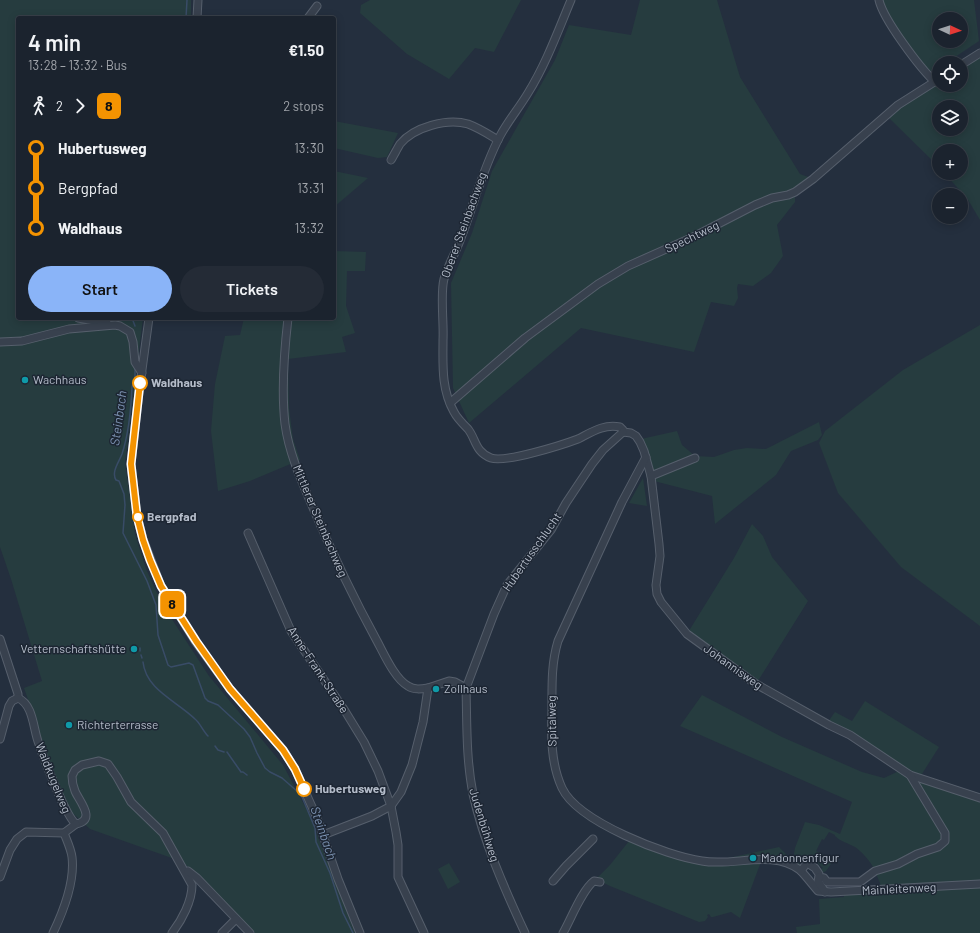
<!DOCTYPE html>
<meta charset="utf-8">
<style>
:root{--surface:#1b232e;--page:#242b36;--text:#f1f3f6;--muted:#a0a4aa;--line:#39404a;--accent:#8ab4f8}
body{margin:0;font-family:Barlow,sans-serif;background:var(--page);color:var(--text);height:100vh;display:flex;flex-direction:column;font-size:15px;white-space:nowrap}
*{box-sizing:border-box;margin:0}
p{font-size:13px;color:var(--muted)}
.icon{flex:none;width:22px;height:22px;fill:none;stroke:currentColor;stroke-width:2;stroke-linecap:round;stroke-linejoin:round}
.map{position:relative;flex:1;overflow:hidden}
.sheet{position:absolute;left:16px;top:16px;width:320px;height:304px;display:flex;flex-direction:column;background:var(--surface);border-radius:4px;box-shadow:0 2px 10px #0003,0 0 0 1px var(--line)}
.sheet>*{flex:none}
.badge{padding:0 8px;border-radius:6px;font-size:14px;line-height:26px}
.needle{width:26px;rotate:93deg}
.buttons{position:absolute;left:932px;top:12px;display:grid;gap:8px}
.buttons a{display:grid;place-items:center;width:36px;height:36px;border-radius:50%;background:var(--surface);box-shadow:0 2px 10px #0003,0 0 0 1px var(--line);font-size:20px}
.map>.badge{position:absolute;translate:-50% -50%;box-shadow:0 0 0 2px #fff}
.legs{display:flex;align-items:center;gap:6px;height:44px;padding:0 12px;font-size:13px}
.legs p{margin-inline-start:auto}
.head{display:flex;align-items:center;justify-content:space-between;height:68px;padding:0 12px}
h1{font-size:22px;font-weight:600;line-height:30px}
.button{display:flex;gap:8px;margin-top:auto;padding:8px 12px}
.button a{flex:1;height:46px;border-radius:24px;background:var(--accent);color:#111;font-size:16px;font-weight:600;line-height:46px;text-align:center}
.button a+a{background:var(--page);color:var(--text)}
ul{padding:0 12px;list-style:none}
li{display:flex;align-items:center;gap:14px;height:40px;font-size:15px}
li i{display:grid;place-items:center;width:6px;height:100%;margin:0 5px;background:currentColor}
li i::after{content:'';width:10px;height:10px;margin:-5px;border:3px solid;border-radius:50%;background:var(--surface)}
li p{margin-inline-start:auto}
li:first-child i{background:linear-gradient(#0000 50%,currentColor 0)}
li:last-child i{background:linear-gradient(currentColor 50%,#0000 0)}
.map>svg:first-child{display:block}
</style>
<div class="map">
<svg width="980" height="933" viewBox="0 0 980 933">
<rect width="100%" height="100%" fill="#242f3e"/>
<g fill="#263c3f" fill-rule="evenodd">
<polygon points="0,0 191,0 191,18 18,18 18,318 143,318 125,463 135,534 146,569 162,604 209,676 283,765 309,814 355,933 255,933 183,862 90,829 65,806 24,688 42,681 11,579 0,547"/>
<polygon points="370,0 521,0 494,52 475,48 449,79 407,54 360,13 361,5"/>
<polygon points="640,0 717,0 740,77 800,174 811,178 795,194 795,202 777,225 783,256 771,273 753,286 738,284 737,288 738,298 734,306 711,302 694,352 581,328 469,423 453,388 451,283 472,233 492,171 555,60 569,25 631,35"/>
<path d="M881,0H974L979,41L946,63H939V67L936,70L926,72L888,17ZM939,19H961V41H939Z"/>
<path d="M980,55V220L967,198L944,173H961V151H939V167L887,116L939,80V85H961V67ZM939,107H961V129H939Z"/>
<polygon points="334,121 398,133 387,157 378,158 334,148"/>
<polygon points="334,171 368,178 334,207"/>
<polygon points="334,251 366,252 365,271 347,271 346,306 355,333 342,337 346,352 288,359 289,408 293,439 300,460 250,481 218,491 211,431 215,384 225,336 240,335 244,318 334,318"/>
<polygon points="980,325 980,626 901,567 838,493 819,443 825,431 903,370"/>
<polygon points="819,422 822,435 818,440 791,451 776,475 715,524 712,496 654,481 641,439 677,431 682,445 695,456 714,457 734,450 747,448 766,449"/>
<polygon points="643,478 647,506 629,503"/>
<polygon points="752,524 763,536 772,557 808,601 756,684 687,634 734,558"/>
<path d="M702,695L782,737L862,772L884,778L899,771L908,777L943,834V841L898,862L874,869C871,862 862,852 855,847C848,843 841,842 835,836V835L829,832L824,840L822,839L816,851L828,857L830,861H833L826,871L822,873L819,869L823,868L812,858L811,860L803,855L798,857L794,854L795,848L805,822L819,825L840,834L852,802L680,726Z"/>
<polygon points="865,701 939,747 920,777 980,796 980,883 882,888 875,871 898,864 945,839 910,775 829,725 830,719 835,712 852,721"/>
<polygon points="629,841 690,859 719,860 779,847 791,859 801,864 799,868 762,859 740,918 731,912 713,917 711,917 709,914 707,915 708,917 705,921 699,922 610,886 596,879 610,865"/>
<polygon points="449,863 460,882 448,889 438,869"/>
<polygon points="980,886 980,933 797,933 796,927 820,924 819,899 844,897 844,893"/>
</g>
<g fill="none" stroke-linecap="round" stroke-linejoin="round">
<g stroke="#394c67" stroke-width="1.5">
<polyline points="186,18 187,0"/>
<polyline points="132,318 135,326"/>
<path d="M135,368V378L132,387C131,409 129,433 122,454C119,462 111,472 116,480L119,481L124,494L125,505L123,533L147,581L156,605L158,635L168,665L171,667L189,663L193,665L205,698L208,701L218,705L244,729L250,737L257,753L265,768L270,772L282,778L298,792L302,797L315,828L316,842L330,873L343,913L353,933"/>
<polyline points="140,648 140,651"/>
<polyline points="141,655 142,658"/>
<path d="M143,662C146,690 177,701 195,719C200,723 203,731 208,736"/>
<polyline points="215,746 218,750 224,752"/>
<polyline points="227,752 241,772 243,772 247,775"/>
</g>
<defs>
<g id="minor">
<path d="M571,0C558,31 546,64 528,93C519,108 508,121 500,136C483,168 474,204 461,238C456,252 448,265 444,279C440,294 444,323 443,340C443,364 441,389 454,412C457,418 463,424 468,429C476,439 475,452 491,458C505,463 562,445 578,439C592,432 603,424 620,427L623,430V432"/>
<path d="M879,0C883,19 920,68 935,82"/>
<polyline points="197,18 198,0"/>
<polyline points="308,18 317,6"/>
<polyline points="961,65 980,53"/>
<path d="M391,160C394,155 397,149 400,144C414,127 447,118 468,124C479,128 488,134 498,140"/>
<polyline points="78,318 107,323"/>
<polyline points="149,318 139,392 131,464 137,516 143,539 161,586 195,641 230,689 283,750 295,769 317,818 338,879 360,933"/>
<path d="M288,318C284,353 281,389 285,424C289,454 302,482 314,510C333,555 354,599 377,641C384,654 395,679 408,686C414,690 421,689 428,688"/>
<polyline points="0,342 22,341 69,329 115,325 120,326 130,332 133,342 135,362 142,373"/>
<polyline points="450,403 525,338 598,284 628,266 693,237 755,205 772,198 788,195 795,192 813,179 898,105 939,79"/>
<polyline points="623,432 631,433 636,436 640,442 644,451 651,476 659,544 660,556 656,585 657,594 661,602 687,634 756,684 829,725 850,735 910,775 980,798"/>
<path d="M646,457L622,502L558,641C551,664 552,687 552,711C551,737 551,764 562,788C578,822 667,856 702,861C734,867 771,849 800,870C806,876 812,884 818,891L831,892L980,884"/>
<polyline points="651,476 695,458"/>
<polyline points="248,533 291,631 345,711 364,742 378,771 391,806 396,832 398,845 398,877 424,933"/>
<polyline points="0,639 18,694 18,698"/>
<path d="M466,688C467,723 466,759 473,794C483,840 505,890 525,933"/>
<path d="M18,698C34,705 33,730 39,744C44,759 66,817 76,824C97,820 79,801 75,791C73,786 72,781 72,776L75,770L82,765L99,761L108,764L117,777L131,802L163,833L192,885C192,901 182,920 172,933"/>
<polyline points="0,739 9,706 12,701 18,698"/>
<polyline points="323,835 372,816 391,806 401,792 412,765 423,722 428,688 449,681 455,682 466,688 494,614 507,585 551,530 566,503 592,464 603,450 623,432"/>
<polyline points="188,871 197,878 250,933"/>
<polyline points="801,871 806,864 809,864 815,868 819,874 819,877 824,878 827,882 860,882 875,871 898,864 917,854 938,847 945,841 945,833 910,775"/>
<polyline points="0,877 10,850 17,839 26,832 64,833 76,824"/>
<polyline points="819,877 818,881 825,892"/>
<polyline points="553,881 566,866 593,839"/>
<path d="M53,933C63,912 75,881 72,857C71,849 67,841 64,833"/>
<polyline points="222,933 236,919"/>
<path d="M563,933C571,919 582,890 594,881L600,882"/>
</g>
</defs>
<use href="#minor" stroke="#565f6c" stroke-width="9"/>
<use href="#minor" stroke="#38414e" stroke-width="7"/>
</g>
<g fill="none" stroke-linecap="round" stroke-linejoin="round">
<defs>
<polyline id="line-1" points="140,383 131,464 137,516 143,540 150,560 161,586 196,641 230,689 283,750 295,769 304,789"/>
</defs>
<use href="#line-1" stroke="#fff" stroke-width="9"/>
<use href="#line-1" stroke="#f49301" stroke-width="6"/>
</g>
<g fill="#0f9aa8" stroke="#1d2633" stroke-width="1.5">
<circle cx="25" cy="380" r="4"/>
<circle cx="134" cy="649" r="4"/>
<circle cx="436" cy="689" r="4"/>
<circle cx="69" cy="725" r="4"/>
<circle cx="753" cy="858" r="4"/>
</g>
<g fill="#fff" stroke="#f49301" stroke-width="2">
<circle cx="140" cy="383" r="7"/>
<circle cx="138" cy="517" r="5"/>
<circle cx="304" cy="789" r="7"/>
</g>
<g text-anchor="middle" stroke-width="3" stroke-linejoin="round" paint-order="stroke">
<g font-size="12" fill="#b4bcc9" stroke="#1d2633">
<text transform="translate(464 225) rotate(-70)" y="4">Oberer Steinbachweg</text>
<text transform="translate(692 237) rotate(-26)" y="4">Spechtweg</text>
<text transform="translate(320 521) rotate(67)" y="4">Mittlerer Steinbachweg</text>
<text transform="translate(532 552) rotate(-55)" y="4">Hubertusschlucht</text>
<text transform="translate(733 667) rotate(35)" y="4">Johannisweg</text>
<text transform="translate(318 670) rotate(57)" y="4">Anne-Frank-Straße</text>
<text transform="translate(552 721) rotate(-91)" y="4">Spitalweg</text>
<text transform="translate(53 778) rotate(68)" y="4">Waldkugelweg</text>
<text transform="translate(484 825) rotate(73)" y="4">Judenbühlweg</text>
<text transform="translate(899 889) rotate(-3)" y="4">Mainleitenweg</text>
</g>
<g font-size="12" fill="#b4bcc9" stroke="#1d2633" text-anchor="start">
<text x="33" y="384">Wachhaus</text>
<text x="126" y="653" text-anchor="end">Vetternschaftshütte</text>
<text x="444" y="693">Zollhaus</text>
<text x="77" y="729">Richterterrasse</text>
<text x="761" y="862">Madonnenfigur</text>
</g>
<g font-size="12" font-weight="bold" fill="#b4bcc9" stroke="#1d2633" text-anchor="start">
<text x="151" y="387">Waldhaus</text>
<text x="147" y="521">Bergpfad</text>
<text x="315" y="793">Hubertusweg</text>
</g>
<g font-size="13" font-style="italic" fill="#7c92b1" stroke="#1d2633">
<text transform="translate(118 418) rotate(-82)" y="5">Steinbach</text>
<text transform="translate(324 833) rotate(71)" y="5">Steinbach</text>
</g>
</g>
</svg>
<div class="buttons">
<a><svg class="needle" viewBox="-14 -14 28 28"><path d="M0-13l5 13h-10z" fill="#e53935"/><path d="M0 13l5-13h-10z" fill="#a0a4aa"/></svg></a>
<a><svg class="icon" aria-label="locate" viewBox="0 0 24 24"><circle cx="12" cy="12" r="6"/><path d="M12 2v4M12 18v4M2 12h4M18 12h4"/></svg></a>
<a><svg class="icon" aria-label="layers" viewBox="0 0 24 24"><path d="M12 4l9 5-9 5-9-5zM3 14l9 5 9-5"/></svg></a>
<a>+</a>
<a>−</a>
</div>
<b class="badge" style="left:172px;top:604px;background:#f49301;color:#111">8</b>
<section class="sheet">
<div class="head"><div><h1>4 min</h1><p>13:28 – 13:32 · Bus</p></div><b>€1.50</b></div>
<div class="legs"><svg class="icon" aria-label="walk" viewBox="0 0 24 24"><circle cx="13" cy="4" r="2"/><path d="M13 8l-2 6 4 7M11 14l-3 7M7 12l3-4h3l4 4"/></svg>2<svg class="icon" aria-label="forward" viewBox="0 0 24 24"><path d="M9 5l7 7-7 7"/></svg><b class="badge" style="background:#f49301;color:#111">8</b><p>2 stops</p></div>
<ul>
<li><i style="color:#f49301"></i><b>Hubertusweg</b><p>13:30</p></li>
<li><i style="color:#f49301"></i><span>Bergpfad</span><p>13:31</p></li>
<li><i style="color:#f49301"></i><b>Waldhaus</b><p>13:32</p></li>
</ul>
<div class="button"><a>Start</a><a>Tickets</a></div>
</section>
</div>
